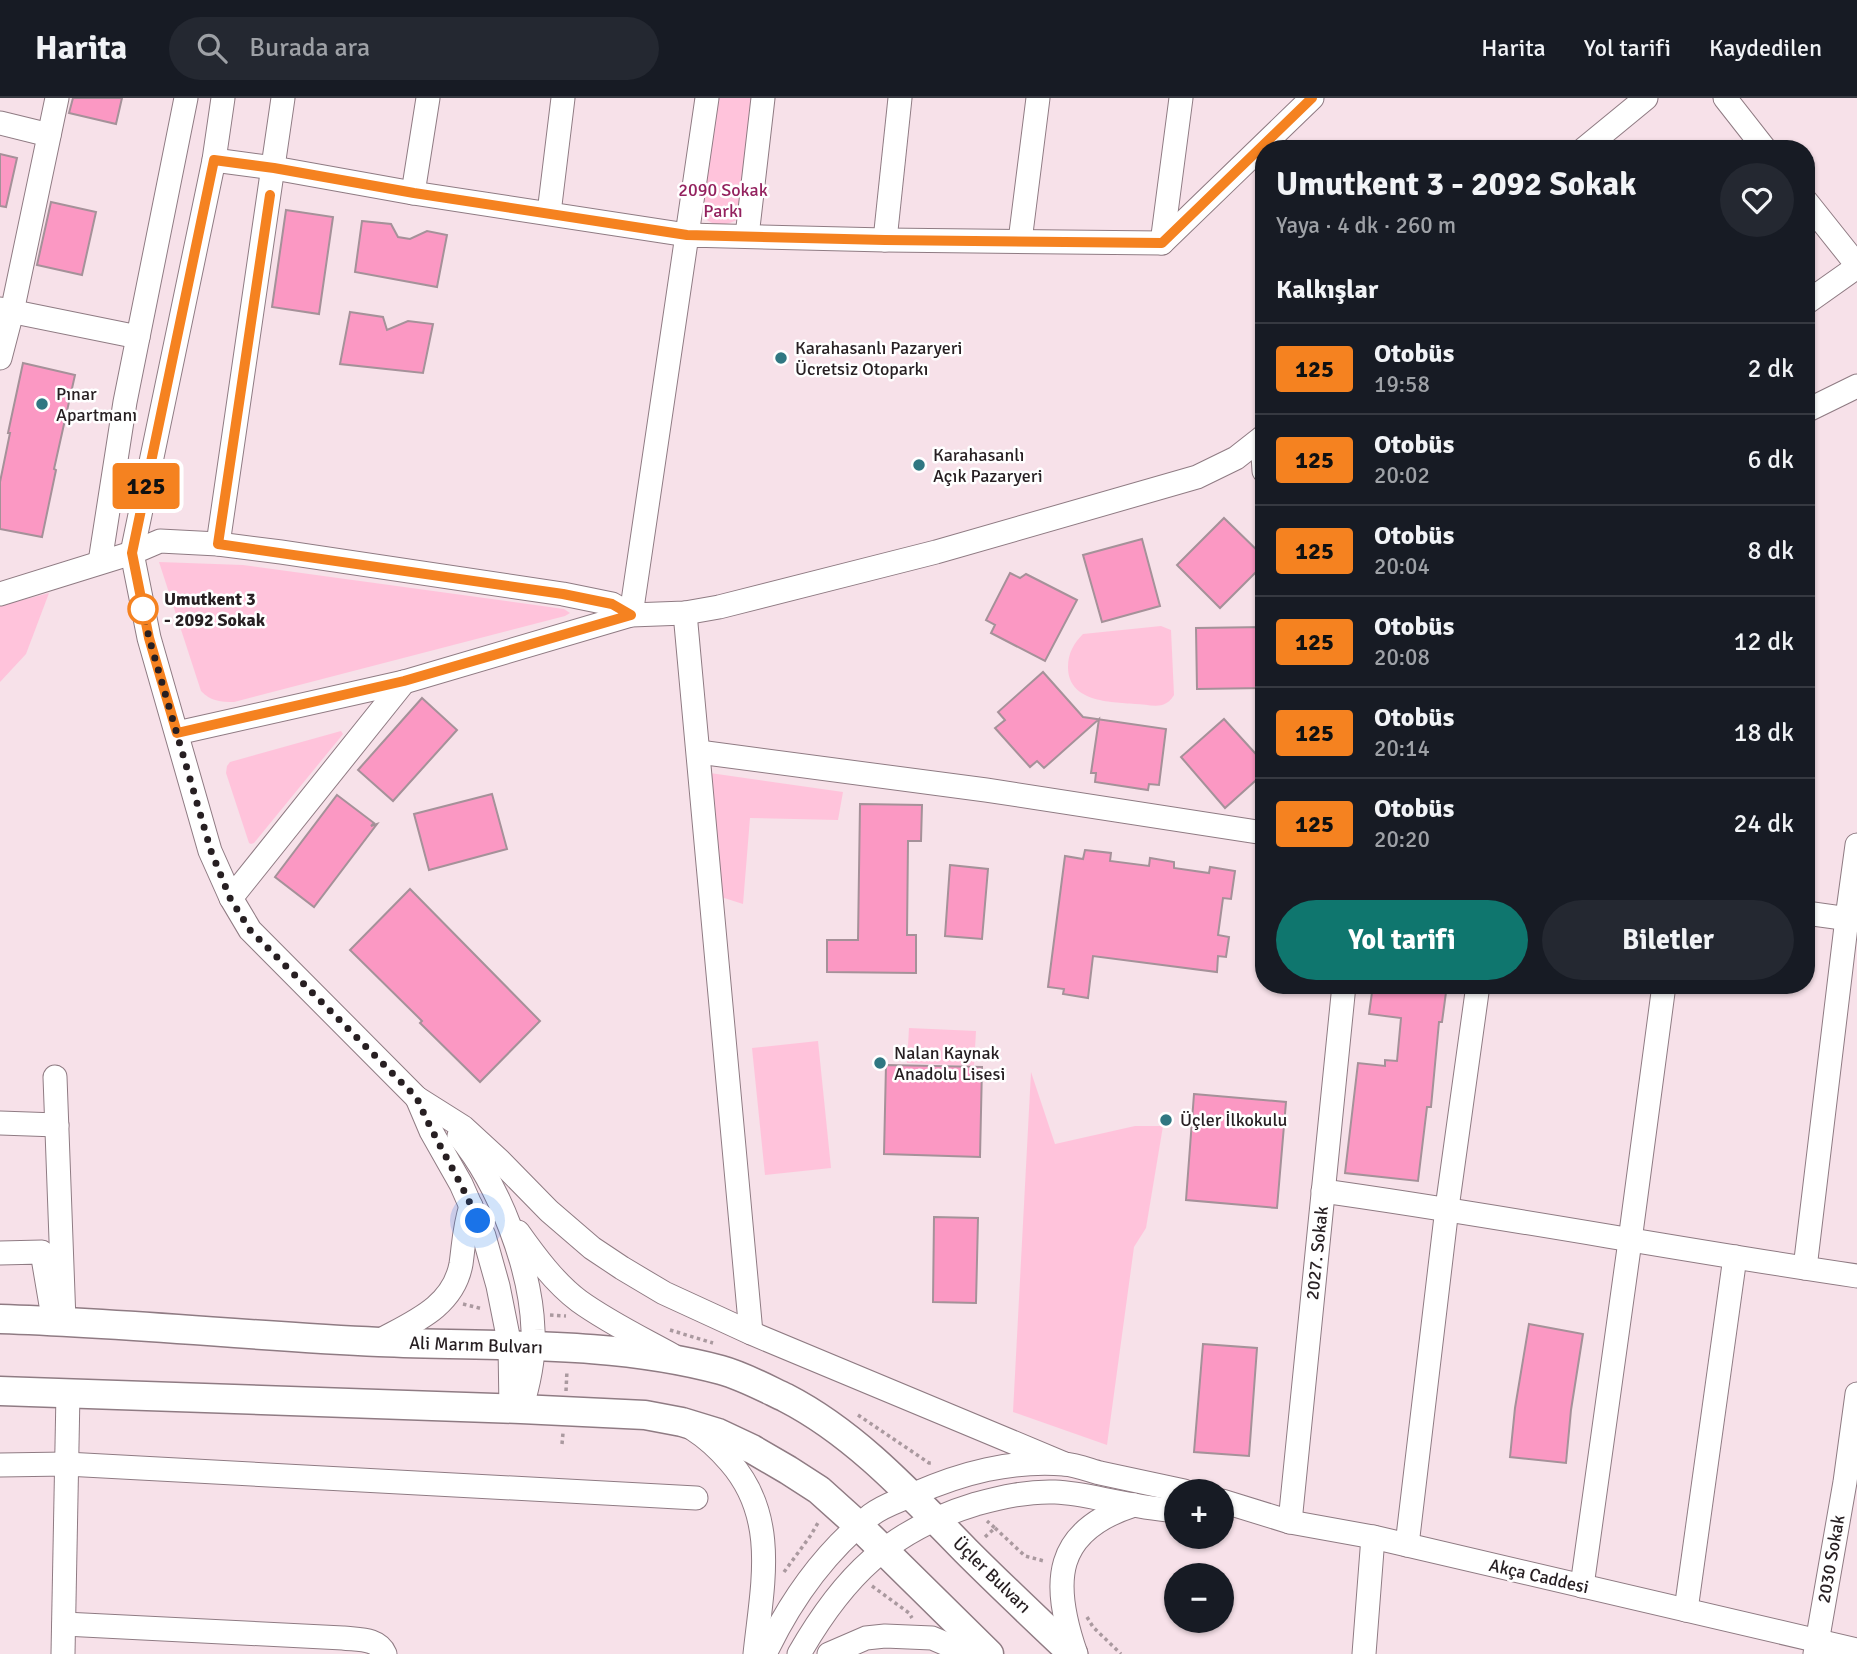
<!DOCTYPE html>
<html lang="tr">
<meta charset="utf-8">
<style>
:root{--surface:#171b24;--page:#242831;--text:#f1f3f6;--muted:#9ea1a6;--line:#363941;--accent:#0f766e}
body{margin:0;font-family:Signika,sans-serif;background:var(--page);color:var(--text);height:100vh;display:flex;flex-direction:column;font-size:26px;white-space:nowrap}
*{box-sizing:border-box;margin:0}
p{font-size:23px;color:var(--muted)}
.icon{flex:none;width:38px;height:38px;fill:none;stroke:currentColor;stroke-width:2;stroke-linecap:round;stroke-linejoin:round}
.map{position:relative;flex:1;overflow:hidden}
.drawer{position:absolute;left:1255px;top:42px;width:560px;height:854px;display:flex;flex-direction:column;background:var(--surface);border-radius:28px;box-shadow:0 2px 5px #0004}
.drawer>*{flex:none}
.badge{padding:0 14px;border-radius:5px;font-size:24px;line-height:46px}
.controls{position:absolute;left:1164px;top:1381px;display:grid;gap:14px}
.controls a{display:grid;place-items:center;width:70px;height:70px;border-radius:50%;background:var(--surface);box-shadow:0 2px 5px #0004;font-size:35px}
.you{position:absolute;width:35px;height:35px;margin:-18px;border:5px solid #fff;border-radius:50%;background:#1a73e8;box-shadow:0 0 0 10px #1a73e833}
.map>.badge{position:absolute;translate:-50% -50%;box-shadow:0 0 0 4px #fff}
h2{padding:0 21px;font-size:26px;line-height:63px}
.round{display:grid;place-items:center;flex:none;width:74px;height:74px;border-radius:37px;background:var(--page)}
.summary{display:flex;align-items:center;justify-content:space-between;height:119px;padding:0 21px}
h1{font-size:33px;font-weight:800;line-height:52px}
.cta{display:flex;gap:14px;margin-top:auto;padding:14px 21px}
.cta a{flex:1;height:80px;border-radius:42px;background:var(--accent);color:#fff;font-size:28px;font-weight:800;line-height:80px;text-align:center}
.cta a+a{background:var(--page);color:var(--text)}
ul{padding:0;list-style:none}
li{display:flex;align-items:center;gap:21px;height:91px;padding:0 21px;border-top:2px solid var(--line)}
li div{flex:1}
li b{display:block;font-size:26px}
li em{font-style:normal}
li .badge{min-width:77px;font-weight:700;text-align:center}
header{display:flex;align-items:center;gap:42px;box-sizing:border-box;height:98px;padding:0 35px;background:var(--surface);border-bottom:2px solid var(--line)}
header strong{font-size:33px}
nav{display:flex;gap:38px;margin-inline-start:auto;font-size:24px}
.search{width:490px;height:63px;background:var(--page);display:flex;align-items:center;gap:18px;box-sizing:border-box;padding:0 24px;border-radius:38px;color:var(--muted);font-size:26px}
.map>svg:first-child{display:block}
</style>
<header>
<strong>Harita</strong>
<div class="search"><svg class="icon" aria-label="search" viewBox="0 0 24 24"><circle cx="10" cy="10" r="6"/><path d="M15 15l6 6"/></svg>Burada ara</div>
<nav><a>Harita</a><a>Yol tarifi</a><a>Kaydedilen</a></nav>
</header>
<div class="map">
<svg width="1857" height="1556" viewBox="0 0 1857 1556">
<rect width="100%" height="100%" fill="#f7e1e9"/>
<g fill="#ffc3db">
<path d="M717,0H754L740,120C727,128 714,130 702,118Z"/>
<path d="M159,464L243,467L564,511L570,515L565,518L234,604C221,604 210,603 201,593Z"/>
<polygon points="49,495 26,556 0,584 0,508"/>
<path d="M1161,528L1171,532L1174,597C1171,602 1168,605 1162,607C1154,609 1144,606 1135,606C1110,604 1068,604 1068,569C1068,555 1074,545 1083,536Z"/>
<polygon points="341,633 343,636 339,641 254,745 251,746 249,745 226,675 227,668 230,664"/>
<polygon points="710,675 843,694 838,722 750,720 743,806 721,799"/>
<polygon points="909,930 976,933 974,968 907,965"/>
<polygon points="818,943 831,1070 765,1077 752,950"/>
<polygon points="1031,974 1055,1046 1135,1028 1163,1028 1146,1130 1134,1149 1107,1347 1013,1314"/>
</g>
<g fill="#fb98c3" stroke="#a59199" stroke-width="2">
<polygon points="73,0 122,0 116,26 69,15"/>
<polygon points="0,56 17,60 6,109 0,108"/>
<polygon points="51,104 96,114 82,177 37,167"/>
<polygon points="286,112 333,119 319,216 272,209"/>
<polygon points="362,123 391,126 398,139 410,141 427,133 447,137 437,189 355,174"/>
<polygon points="350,214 383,219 387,232 408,223 433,226 423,275 340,266"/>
<polygon points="23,265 75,277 54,371 56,372 42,439 0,431 0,384 10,335 8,335"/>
<polygon points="1224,420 1264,459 1264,466 1220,510 1177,467"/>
<polygon points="1142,441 1160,508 1102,524 1083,457"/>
<polygon points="1010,475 1020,480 1026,476 1077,502 1045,563 991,535 995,527 986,522"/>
<polygon points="1264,529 1264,590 1197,591 1196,530"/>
<polygon points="1043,574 1083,619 1166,631 1159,687 1149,686 1148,692 1095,684 1096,675 1091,675 1099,621 1044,670 1037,663 1030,669 995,630 1005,622 998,614"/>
<polygon points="422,600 457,632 393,703 358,672"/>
<polygon points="1224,621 1264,665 1264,675 1225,710 1181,659"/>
<polygon points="492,696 507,751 429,772 414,716"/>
<polygon points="337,697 374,725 371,728 377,726 314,809 275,779"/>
<polygon points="860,706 922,707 921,743 908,743 907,837 916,837 916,875 827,874 827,842 858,842"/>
<polygon points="1085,752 1111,755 1110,763 1149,768 1150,760 1174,764 1174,770 1209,775 1210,769 1235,773 1231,801 1223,800 1218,837 1229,839 1226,859 1218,858 1217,874 1093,858 1088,900 1063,896 1064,891 1048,889 1065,758 1083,761"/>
<polygon points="950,767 988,771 982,841 945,838"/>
<polygon points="410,791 540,923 480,984 420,925 422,923 350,852"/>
<polygon points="1373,887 1447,887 1442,924 1439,924 1431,1009 1427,1009 1418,1083 1345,1075 1358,965 1385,968 1385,962 1397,963 1401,920 1369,916"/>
<polygon points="886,967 982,969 980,1059 884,1056"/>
<polygon points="1194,996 1286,1004 1277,1110 1186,1102"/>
<polygon points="934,1119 978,1120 976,1205 933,1204"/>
<polygon points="1529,1226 1583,1236 1571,1312 1566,1365 1510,1359 1515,1310"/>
<polygon points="1203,1246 1257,1250 1249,1358 1194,1354"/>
</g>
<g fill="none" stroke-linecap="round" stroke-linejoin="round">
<defs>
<g id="minor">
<polyline points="223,0 214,62 132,455 149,540 210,753 231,800 250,832 417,1000 463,1029 500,1063 549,1113 592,1150 622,1170 664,1195 751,1235 1065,1366"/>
<polyline points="1725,0 1765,51"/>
<polyline points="0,25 49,37"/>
<polyline points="1584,51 1646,0"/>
<polyline points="214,62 274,70 413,95 687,137 707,0"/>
<polyline points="413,95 428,0"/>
<polyline points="1806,103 1857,167"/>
<polyline points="549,115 563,0"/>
<polyline points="747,138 763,0"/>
<polyline points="885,142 900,0"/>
<polyline points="1020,143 1038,0"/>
<polyline points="1162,145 1181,0"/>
<polyline points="1806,205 1857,169"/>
<polyline points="0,211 138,239"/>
<polyline points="0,260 12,214 57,0"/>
<polyline points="1806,313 1857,288"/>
<polyline points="1262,340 1264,373"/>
<polyline points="218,446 283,0"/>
<polyline points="100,464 125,304 186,0"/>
<polyline points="0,496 132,455 160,443 218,446 281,454 563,496 612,506 631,517"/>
<polyline points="685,515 751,1235"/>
<polyline points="631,517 687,137 885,142 1162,145 1312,0"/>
<polyline points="177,635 404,584 631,517 685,515 719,509 936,454 1197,379 1236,360 1264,338"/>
<polyline points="699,654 986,692 1264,735"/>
<polyline points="231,800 404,584"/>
<polyline points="1806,815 1857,822"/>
<polyline points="55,979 64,1223"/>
<polyline points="417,1000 431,1033 461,1086 484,1138 498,1188 510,1248 511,1311"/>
<polyline points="0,1025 57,1027"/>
<path d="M459,1038C499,1086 531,1170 533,1232C535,1259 529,1285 521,1311"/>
<path d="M1323,1093C1502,1118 1679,1152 1857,1178"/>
<path d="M518,1134C535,1158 555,1185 579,1203C608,1224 641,1240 672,1257"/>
<polyline points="0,1155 42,1154 52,1213"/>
<polyline points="1805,1170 1847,820 1857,747"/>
<path d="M377,1244C411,1225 453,1210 461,1166C464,1145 464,1130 471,1108"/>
<path d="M693,1331C707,1340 719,1351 730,1364C779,1420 762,1488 755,1556"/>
<polyline points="0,1367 66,1366 696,1400"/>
<polyline points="1222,1403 1290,1424 1373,1439 1857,1552"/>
<polyline points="1290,1424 1344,887"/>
<polyline points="1407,1447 1447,1110 1478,887"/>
<polyline points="1582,1488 1629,1150 1664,887"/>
<polyline points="1686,1512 1735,1159"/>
<path d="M64,1526L343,1540C359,1542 378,1540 385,1556"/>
<polyline points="63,1556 68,1295"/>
<path d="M765,1556C790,1503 825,1454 871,1417C884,1407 899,1403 914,1396C962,1375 1010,1362 1064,1366C1076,1367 1089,1372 1100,1375C1128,1381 1156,1387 1184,1393"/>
<path d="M799,1556C843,1479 890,1432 976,1406C1002,1399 1028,1393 1055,1394C1082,1395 1107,1403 1134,1407C1148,1410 1162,1411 1176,1413"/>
<polyline points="829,1556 866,1540 885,1538 932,1540 970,1556"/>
<path d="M1076,1556C1051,1484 1053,1433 1134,1407"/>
<polyline points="1364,1556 1373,1439"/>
<polyline points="1815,1556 1845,1384 1857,1296"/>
</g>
<g id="major">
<path d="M0,1221C126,1225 252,1238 379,1244C492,1249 610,1242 721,1272C743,1278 765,1290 786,1300C856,1336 912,1398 966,1453C1001,1488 1037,1522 1073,1556"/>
<polyline points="0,1293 521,1311 645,1317 682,1324 718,1335 752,1351 788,1372 819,1392 859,1428 989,1556"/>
</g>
</defs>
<use href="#minor" stroke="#8f7b83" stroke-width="25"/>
<use href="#major" stroke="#8f7b83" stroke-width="31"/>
<g stroke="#aa999f" stroke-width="3.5" stroke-dasharray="3.5 3.5" stroke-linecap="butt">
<polyline points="463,1206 483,1211"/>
<polyline points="550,1217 566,1218"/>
<polyline points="670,1232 713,1245"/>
<polyline points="566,1293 567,1272"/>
<polyline points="858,1317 929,1365 933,1365"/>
<polyline points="562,1346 563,1335"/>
<polyline points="995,1430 1025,1458 1044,1463"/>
<polyline points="985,1439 995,1430 987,1423"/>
<polyline points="784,1474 811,1437 819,1423"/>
<polyline points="872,1488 909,1515 912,1520"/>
<polyline points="1087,1519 1093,1529 1121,1556"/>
</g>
<use href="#minor" stroke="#fff" stroke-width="23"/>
<use href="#major" stroke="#fff" stroke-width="28"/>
</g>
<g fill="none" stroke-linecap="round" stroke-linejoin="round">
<defs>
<polyline id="line" points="270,97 218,446 563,496 612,506 631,517 404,583 177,635 149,540 132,455 214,62 274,70 414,95 687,137 885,142 1162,145 1312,0"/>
</defs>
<use href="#line" stroke="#fff" stroke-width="16"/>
<use href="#line" stroke="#f58220" stroke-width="10"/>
<path stroke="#271f22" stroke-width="7" stroke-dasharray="0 12.6" d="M143,511L149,540L211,753L230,800L250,832L417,1000C435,1043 460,1080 478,1123"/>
</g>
<g fill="#307782" stroke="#fff" stroke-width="2.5">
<circle cx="781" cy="260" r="7"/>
<circle cx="42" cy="306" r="7"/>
<circle cx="919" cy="367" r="7"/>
<circle cx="880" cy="965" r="7"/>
<circle cx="1166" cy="1022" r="7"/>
</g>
<circle fill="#fff" stroke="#f58220" stroke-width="3.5" cx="143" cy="511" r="14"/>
<g text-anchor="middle" stroke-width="5" stroke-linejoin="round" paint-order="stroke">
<g font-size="18" fill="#93215e" stroke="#fff">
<text x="723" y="98">2090 Sokak<tspan x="723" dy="21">Parkı</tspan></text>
</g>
<g font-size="18" fill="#271f22" stroke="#fff" text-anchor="start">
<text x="795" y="256">Karahasanlı Pazaryeri<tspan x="795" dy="21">Ücretsiz Otoparkı</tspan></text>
<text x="56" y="302">Pınar<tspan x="56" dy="21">Apartmanı</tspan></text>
<text x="933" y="363">Karahasanlı<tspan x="933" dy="21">Açık Pazaryeri</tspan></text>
<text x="894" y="961">Nalan Kaynak<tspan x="894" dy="21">Anadolu Lisesi</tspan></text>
<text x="1180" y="1028">Üçler İlkokulu</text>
</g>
<g font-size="18" font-weight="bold" fill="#271f22" stroke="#fff" text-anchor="start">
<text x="164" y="507">Umutkent 3<tspan x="164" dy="21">- 2092 Sokak</tspan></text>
</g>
<g font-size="18" fill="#271f22" stroke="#fff">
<text transform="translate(1317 1155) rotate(-84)" y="6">2027. Sokak</text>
<text transform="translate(476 1247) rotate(2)" y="6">Ali Marım Bulvarı</text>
<text transform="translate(1831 1461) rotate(-80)" y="6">2030 Sokak</text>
<text transform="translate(992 1477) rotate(44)" y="6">Üçler Bulvarı</text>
<text transform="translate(1539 1478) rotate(13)" y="6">Akça Caddesi</text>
</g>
</g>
</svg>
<div class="controls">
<a>+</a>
<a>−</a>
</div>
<div class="you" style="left:478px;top:1123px"></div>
<b class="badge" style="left:146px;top:388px;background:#f58220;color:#111">125</b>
<section class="drawer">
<div class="summary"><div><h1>Umutkent 3 - 2092 Sokak</h1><p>Yaya · 4 dk · 260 m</p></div><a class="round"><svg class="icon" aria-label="heart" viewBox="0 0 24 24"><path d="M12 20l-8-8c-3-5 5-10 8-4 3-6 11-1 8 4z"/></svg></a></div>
<h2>Kalkışlar</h2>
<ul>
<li><span class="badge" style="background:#f58220;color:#111">125</span><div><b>Otobüs</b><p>19:58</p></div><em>2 dk</em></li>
<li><span class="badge" style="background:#f58220;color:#111">125</span><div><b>Otobüs</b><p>20:02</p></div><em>6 dk</em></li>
<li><span class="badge" style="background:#f58220;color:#111">125</span><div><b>Otobüs</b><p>20:04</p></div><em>8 dk</em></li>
<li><span class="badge" style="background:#f58220;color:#111">125</span><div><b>Otobüs</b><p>20:08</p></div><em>12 dk</em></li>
<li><span class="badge" style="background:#f58220;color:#111">125</span><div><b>Otobüs</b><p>20:14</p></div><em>18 dk</em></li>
<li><span class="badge" style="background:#f58220;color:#111">125</span><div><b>Otobüs</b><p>20:20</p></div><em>24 dk</em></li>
</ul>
<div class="cta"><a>Yol tarifi</a><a>Biletler</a></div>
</section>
</div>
